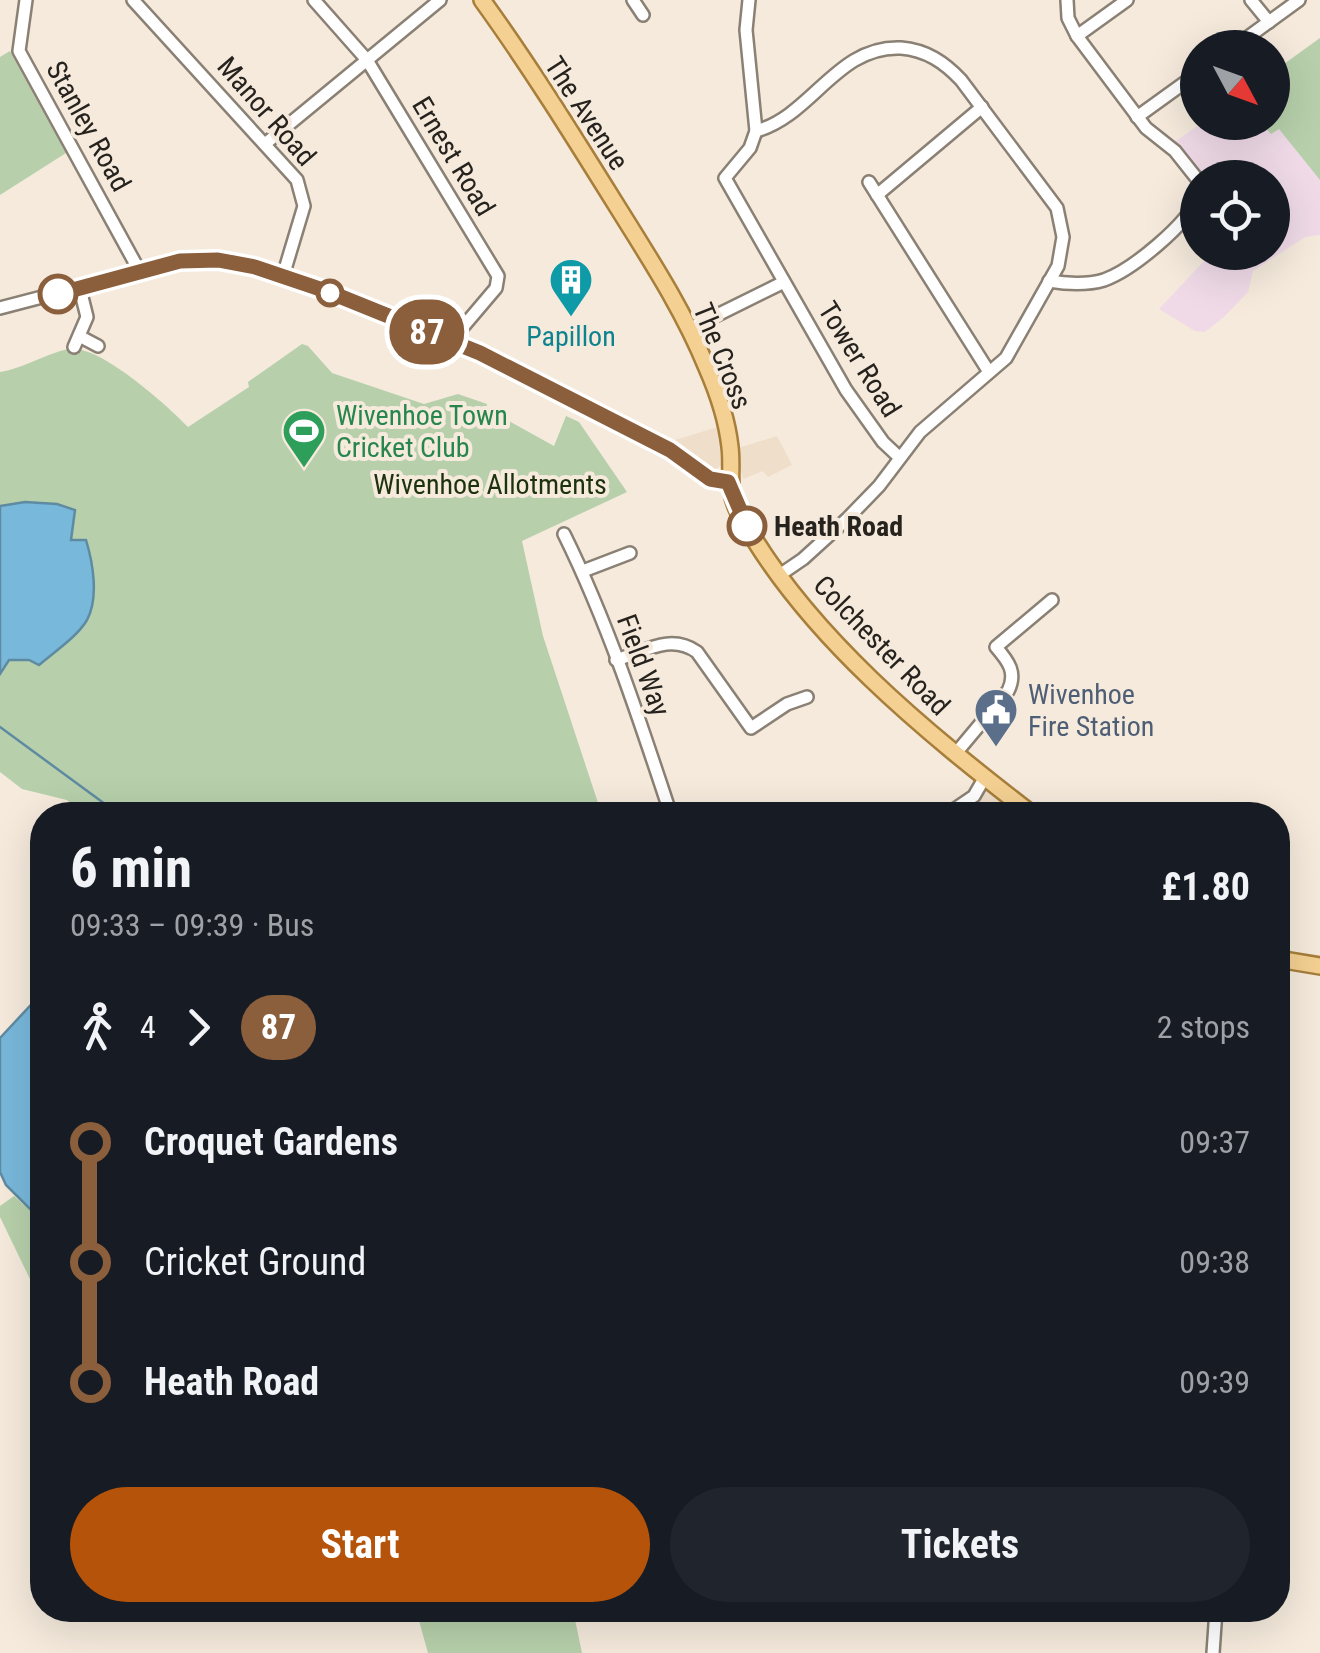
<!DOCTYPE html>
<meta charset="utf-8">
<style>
:root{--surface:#171b24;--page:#20242c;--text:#f1f3f6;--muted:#9ea1a6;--accent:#b45309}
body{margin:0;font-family:"Roboto Condensed",sans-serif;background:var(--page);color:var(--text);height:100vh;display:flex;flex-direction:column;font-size:38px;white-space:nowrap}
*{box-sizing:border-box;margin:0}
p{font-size:32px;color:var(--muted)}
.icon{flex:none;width:55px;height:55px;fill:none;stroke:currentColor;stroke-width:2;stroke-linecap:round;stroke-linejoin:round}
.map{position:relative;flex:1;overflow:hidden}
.side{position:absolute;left:30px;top:802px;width:1260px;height:820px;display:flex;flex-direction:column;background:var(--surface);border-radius:40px;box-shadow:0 10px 40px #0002}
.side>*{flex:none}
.badge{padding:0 20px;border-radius:32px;font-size:35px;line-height:65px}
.needle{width:65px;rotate:131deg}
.fabs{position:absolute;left:1180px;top:30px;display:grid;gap:20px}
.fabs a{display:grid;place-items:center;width:110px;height:110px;border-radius:50%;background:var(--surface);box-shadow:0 10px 40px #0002;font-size:50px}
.map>.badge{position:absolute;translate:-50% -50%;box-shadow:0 0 0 5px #fff}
.legs{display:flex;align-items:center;gap:15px;height:110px;padding:0 40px;font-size:32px}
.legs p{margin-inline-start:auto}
.head{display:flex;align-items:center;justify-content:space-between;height:170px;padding:0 40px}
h1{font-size:55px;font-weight:700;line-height:75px}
.button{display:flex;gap:20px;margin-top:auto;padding:20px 40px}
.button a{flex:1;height:115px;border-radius:60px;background:var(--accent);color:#fff;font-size:40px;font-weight:700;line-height:115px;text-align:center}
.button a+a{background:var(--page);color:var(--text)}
ul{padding:0 40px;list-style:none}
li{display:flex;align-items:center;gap:35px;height:120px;font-size:38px}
li i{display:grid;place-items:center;width:15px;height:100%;margin:0 12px;background:currentColor}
li i::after{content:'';width:25px;height:25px;margin:-12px;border:8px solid;border-radius:50%;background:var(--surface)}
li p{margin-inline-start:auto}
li:first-child i{background:linear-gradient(#0000 50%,currentColor 0)}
li:last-child i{background:linear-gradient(currentColor 50%,#0000 0)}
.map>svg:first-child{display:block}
</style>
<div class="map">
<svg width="1320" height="1653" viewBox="0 0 1320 1653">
<rect width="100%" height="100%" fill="#f5eadc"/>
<g fill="#eedeca">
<polygon points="718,427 721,465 713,472 674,445 675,440"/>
<polygon points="777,436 792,465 768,477 763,471 743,479 735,449"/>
<polygon points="985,784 1027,815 953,815"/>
</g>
<polygon fill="#f0dae8" points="1320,38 1320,235 1305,237 1253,271 1248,292 1224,317 1205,332 1195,331 1159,309 1205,260 1199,253 1272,252 1272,178 1202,177 1173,143 1202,123 1272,122 1273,72"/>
<g fill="#b7d0ab">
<polygon points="1320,38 1320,180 1279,129 1271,134 1261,123 1272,122 1273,72"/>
<polygon points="10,51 66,153 0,195 0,57"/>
<path d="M302,344L308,346L332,373L424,404L458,394L487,404V409L554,446L566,416L579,422L627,492L522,541L543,636L602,815H84L67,800L22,789L0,772V674L9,660H29L87,620L93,582L71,541L72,522L57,504L25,502L0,506V372C23,369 56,348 74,349C104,349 167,405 188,427L249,387L248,382Z"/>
<polygon points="14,1196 42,1221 42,1304 0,1217 0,1206"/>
<polygon points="416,1610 573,1610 582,1653 428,1653"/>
</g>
<g fill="#78b8db" stroke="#5f8ba2" stroke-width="2.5">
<path d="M25,502L57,504L75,510L71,540H86C93,563 99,598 87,620C77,637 54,652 39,665L29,660H9L0,674V506Z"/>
<polygon points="42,993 42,1221 6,1185 0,1172 0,1038"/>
</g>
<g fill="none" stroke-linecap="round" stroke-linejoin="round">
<polyline stroke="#5f8ba2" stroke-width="2.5" points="0,727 120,815"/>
<defs>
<g id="minor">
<polyline points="26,0 19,51 140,272"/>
<polyline points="133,0 297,180 304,206 283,276"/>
<polyline points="314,0 367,60 498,276 496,288 451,341"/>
<polyline points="633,0 643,15"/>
<polyline points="749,0 746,30 756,131 750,148 725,178 846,390 883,442 899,457"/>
<polyline points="1067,0 1068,18 1077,36 1146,128 1175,151 1198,180"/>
<polyline points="1251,0 1269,22"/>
<polyline points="1077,36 1127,0"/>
<polyline points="1233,48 1299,0"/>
<polyline points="1137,117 1198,73"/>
<path d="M756,131C812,116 837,45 901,48C926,50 944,62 961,80L1057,208L1063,237L1058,266L1006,358L920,432L879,486L847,519L803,559L781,574"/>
<polyline points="265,144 440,0"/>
<polyline points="869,182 989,372"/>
<polyline points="877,195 982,107"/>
<path d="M1049,281C1067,284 1087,285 1104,280C1132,270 1188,224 1198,197"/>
<polyline points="0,308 180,261 218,260 255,267 329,292 479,353 669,450 711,479 728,482"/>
<polyline points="689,329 784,282"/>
<polyline points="81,337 98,346"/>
<polyline points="74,347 87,317 80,289"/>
<path d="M564,534C608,623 640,721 671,815"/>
<polyline points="583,571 630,553"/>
<path d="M616,660C644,652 670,633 697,652L751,728L787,704L807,697"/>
<path d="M956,753L1008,691C1017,673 1009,662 996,647L1052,600"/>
<polyline points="946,815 974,796 985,777"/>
<polyline points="1278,1114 1279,1114"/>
<polyline points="1213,1653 1216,1610"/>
</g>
<g id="major">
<path d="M482,0C529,65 572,134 615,203C648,256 683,309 707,368C718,393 727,420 730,447C733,474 726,487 739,513C804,634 927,733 1033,815"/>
<polyline points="1278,959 1320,966"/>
</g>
</defs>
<use href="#minor" stroke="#8a8074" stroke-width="16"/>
<use href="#major" stroke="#a77e3a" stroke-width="20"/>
<use href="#minor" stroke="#fff" stroke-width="11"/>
<use href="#major" stroke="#f4d092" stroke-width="15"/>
</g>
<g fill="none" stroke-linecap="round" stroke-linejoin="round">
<defs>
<polyline id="line-1" points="58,294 180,261 218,260 255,267 329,292 480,353 670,450 710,479 728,482 747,526"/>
</defs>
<use href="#line-1" stroke="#fff" stroke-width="22"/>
<use href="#line-1" stroke="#8b5e3c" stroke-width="15"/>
</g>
<defs>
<symbol id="building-pin" viewBox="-11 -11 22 30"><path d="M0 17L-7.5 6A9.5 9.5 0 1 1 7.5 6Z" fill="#0f9aa8" stroke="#f5eadc"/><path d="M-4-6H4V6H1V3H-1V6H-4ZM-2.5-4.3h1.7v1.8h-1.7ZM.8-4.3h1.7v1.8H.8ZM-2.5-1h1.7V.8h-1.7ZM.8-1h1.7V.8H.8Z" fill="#fff"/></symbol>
<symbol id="stadium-pin" viewBox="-11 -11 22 30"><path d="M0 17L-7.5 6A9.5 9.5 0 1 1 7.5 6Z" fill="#2e9e5b" stroke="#f5eadc"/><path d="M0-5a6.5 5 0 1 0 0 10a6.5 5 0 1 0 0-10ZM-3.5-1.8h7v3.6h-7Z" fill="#fff"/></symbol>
<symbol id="civic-pin" viewBox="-11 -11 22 30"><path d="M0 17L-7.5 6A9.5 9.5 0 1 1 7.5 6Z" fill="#5c6f8a" stroke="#f5eadc"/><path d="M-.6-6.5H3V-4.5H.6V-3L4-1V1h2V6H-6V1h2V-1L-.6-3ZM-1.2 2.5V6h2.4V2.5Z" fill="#fff"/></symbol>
</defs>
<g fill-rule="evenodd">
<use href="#building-pin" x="546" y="255" width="50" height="68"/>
<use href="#stadium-pin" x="279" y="406" width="50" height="68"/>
<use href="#civic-pin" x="971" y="685" width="50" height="68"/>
</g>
<g fill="#fff" stroke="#8b5e3c" stroke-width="5">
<circle cx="330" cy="293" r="12"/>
<circle cx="58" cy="294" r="18"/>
<circle cx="747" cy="526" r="18"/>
</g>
<g text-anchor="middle" stroke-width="8" stroke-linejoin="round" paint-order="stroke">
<g font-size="28" fill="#26221d" stroke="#f5eadc">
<text transform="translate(267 111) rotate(49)" y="10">Manor Road</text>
<text transform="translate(587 113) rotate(57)" y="10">The Avenue</text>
<text transform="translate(89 126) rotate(61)" y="10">Stanley Road</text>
<text transform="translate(454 156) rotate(59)" y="10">Ernest Road</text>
<text transform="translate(723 356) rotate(68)" y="10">The Cross</text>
<text transform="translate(860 359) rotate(58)" y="10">Tower Road</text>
<text transform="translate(882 645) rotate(46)" y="10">Colchester Road</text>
<text transform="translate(644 665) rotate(70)" y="10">Field Way</text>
</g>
<g font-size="28" fill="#0d838f" stroke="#f5eadc">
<text x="571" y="346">Papillon</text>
</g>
<g font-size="28" fill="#27864d" stroke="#f5eadc" text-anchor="start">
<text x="336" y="425">Wivenhoe Town<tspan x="336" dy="32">Cricket Club</tspan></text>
</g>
<g font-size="28" fill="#1b320c" stroke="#f5eadc">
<text x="490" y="494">Wivenhoe Allotments</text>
</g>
<g font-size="28" font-weight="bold" fill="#26221d" stroke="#f5eadc" text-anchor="start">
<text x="774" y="536">Heath Road</text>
</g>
<g font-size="28" fill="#4e5e75" stroke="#f5eadc" text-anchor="start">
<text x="1028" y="704">Wivenhoe<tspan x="1028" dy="32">Fire Station</tspan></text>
</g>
</g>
</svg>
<div class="fabs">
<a><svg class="needle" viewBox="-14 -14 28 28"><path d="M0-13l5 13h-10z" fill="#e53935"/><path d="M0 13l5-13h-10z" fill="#9ea1a6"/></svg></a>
<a><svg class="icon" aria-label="locate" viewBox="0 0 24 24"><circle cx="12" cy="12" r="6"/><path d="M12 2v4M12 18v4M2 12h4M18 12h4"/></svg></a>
</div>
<b class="badge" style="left:427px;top:332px;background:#8b5e3c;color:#fff">87</b>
<section class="side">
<div class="head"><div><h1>6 min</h1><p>09:33 – 09:39 · Bus</p></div><b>£1.80</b></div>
<div class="legs"><svg class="icon" aria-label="walk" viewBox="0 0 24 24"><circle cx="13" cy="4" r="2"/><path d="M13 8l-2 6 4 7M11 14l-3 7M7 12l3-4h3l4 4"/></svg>4<svg class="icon" aria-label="forward" viewBox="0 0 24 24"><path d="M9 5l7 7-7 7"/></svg><b class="badge" style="background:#8b5e3c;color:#fff">87</b><p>2 stops</p></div>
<ul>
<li><i style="color:#8b5e3c"></i><b>Croquet Gardens</b><p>09:37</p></li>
<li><i style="color:#8b5e3c"></i><span>Cricket Ground</span><p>09:38</p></li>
<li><i style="color:#8b5e3c"></i><b>Heath Road</b><p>09:39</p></li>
</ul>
<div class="button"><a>Start</a><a>Tickets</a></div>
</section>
</div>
